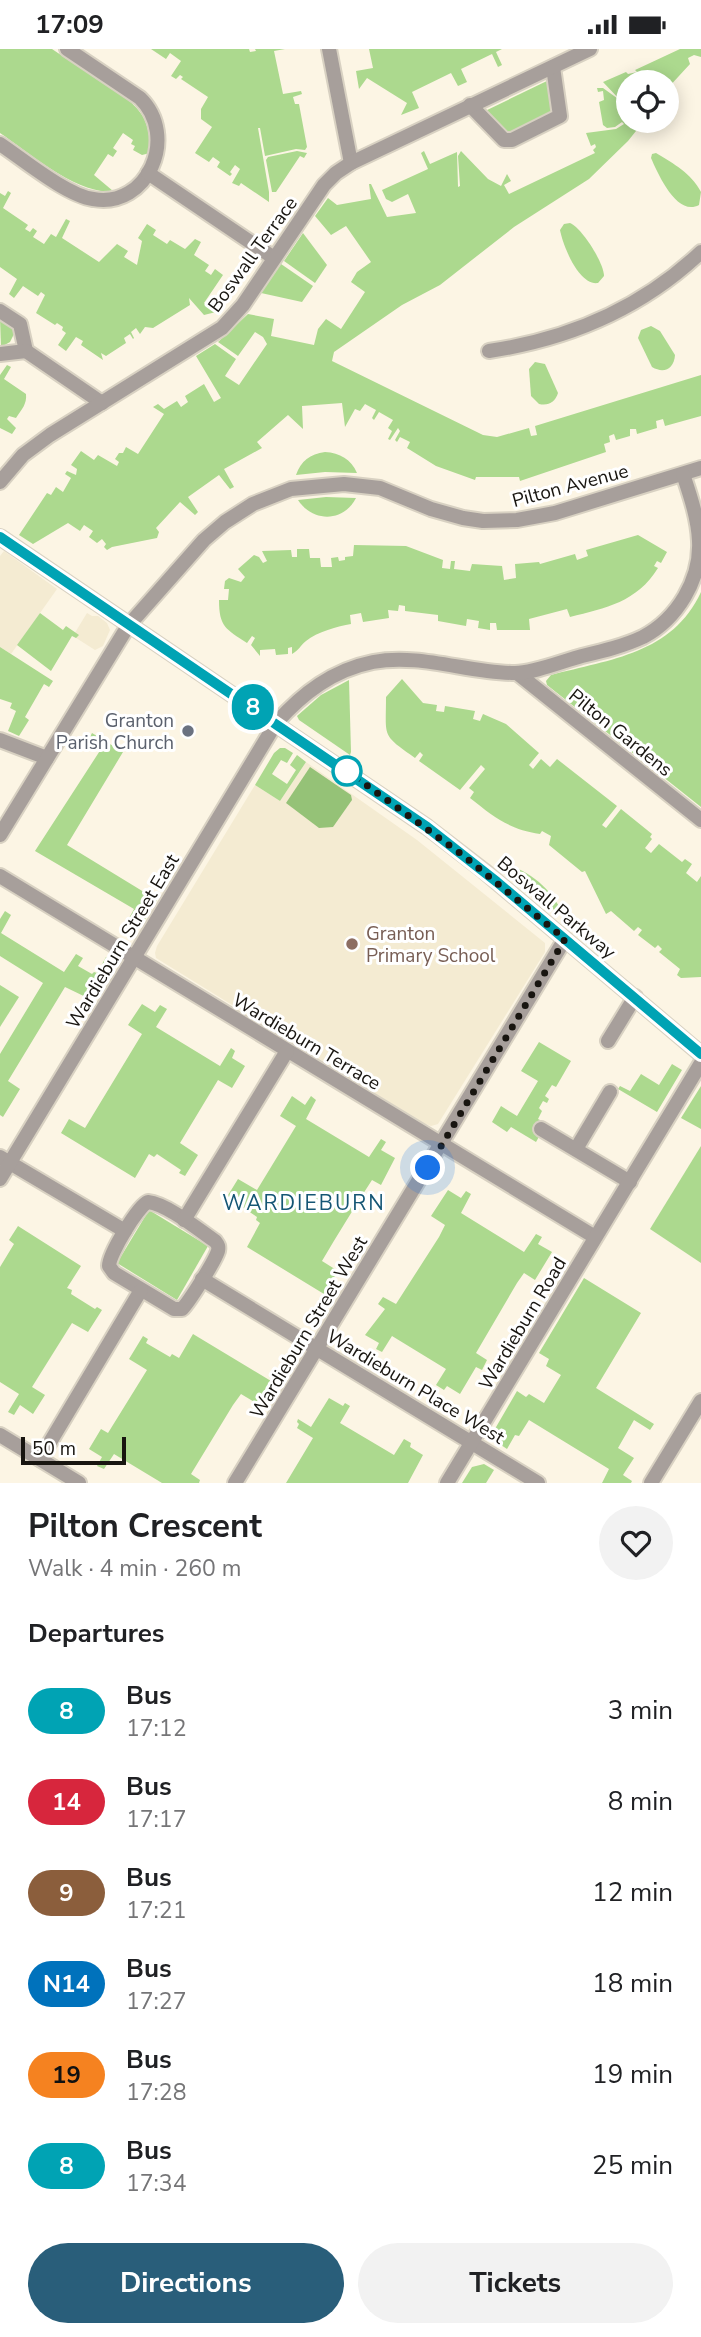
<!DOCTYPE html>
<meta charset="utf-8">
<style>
:root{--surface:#fff;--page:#f2f2f2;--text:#202124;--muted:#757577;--accent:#295e7a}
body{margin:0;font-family:"Nunito Sans",sans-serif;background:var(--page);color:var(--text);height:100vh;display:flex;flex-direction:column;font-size:26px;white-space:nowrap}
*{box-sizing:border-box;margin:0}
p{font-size:23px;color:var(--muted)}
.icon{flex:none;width:38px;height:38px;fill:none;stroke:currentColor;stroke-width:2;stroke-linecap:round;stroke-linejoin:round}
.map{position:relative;height:1434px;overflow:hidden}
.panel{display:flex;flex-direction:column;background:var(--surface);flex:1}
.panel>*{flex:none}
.badge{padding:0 14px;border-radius:23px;font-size:24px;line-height:46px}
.tools{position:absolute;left:616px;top:21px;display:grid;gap:14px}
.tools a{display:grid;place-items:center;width:63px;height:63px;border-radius:50%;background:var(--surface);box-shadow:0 4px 18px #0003;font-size:35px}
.scale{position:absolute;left:21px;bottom:18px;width:105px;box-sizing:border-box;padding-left:7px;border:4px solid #181510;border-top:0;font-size:19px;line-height:24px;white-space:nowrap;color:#181510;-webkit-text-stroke:5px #fff;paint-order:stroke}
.you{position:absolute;width:35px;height:35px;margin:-18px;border:5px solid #fff;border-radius:50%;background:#1a73e8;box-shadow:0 0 0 10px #1a73e833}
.map>.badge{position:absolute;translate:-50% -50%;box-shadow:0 0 0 4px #fff}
h2{padding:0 28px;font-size:26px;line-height:63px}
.round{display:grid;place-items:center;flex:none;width:74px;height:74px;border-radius:37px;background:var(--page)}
.head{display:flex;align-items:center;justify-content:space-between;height:119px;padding:0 28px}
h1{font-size:33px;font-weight:700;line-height:52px}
.cta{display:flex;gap:14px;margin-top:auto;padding:14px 28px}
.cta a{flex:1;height:80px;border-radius:42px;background:var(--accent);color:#fff;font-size:28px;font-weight:700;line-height:80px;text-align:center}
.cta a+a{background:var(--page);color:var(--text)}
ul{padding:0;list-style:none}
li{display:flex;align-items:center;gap:21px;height:91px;padding:0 28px}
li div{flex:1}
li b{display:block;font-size:26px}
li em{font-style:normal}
li .badge{min-width:77px;font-weight:700;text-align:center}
.status{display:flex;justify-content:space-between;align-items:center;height:49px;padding:0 35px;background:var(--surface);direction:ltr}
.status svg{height:19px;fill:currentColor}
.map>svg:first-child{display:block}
</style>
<div class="status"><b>17:09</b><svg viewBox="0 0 49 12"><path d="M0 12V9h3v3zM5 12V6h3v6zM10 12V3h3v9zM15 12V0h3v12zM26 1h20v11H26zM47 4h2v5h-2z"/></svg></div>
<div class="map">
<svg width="701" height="1434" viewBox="0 0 701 1434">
<rect width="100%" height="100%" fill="#fcf5e4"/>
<g fill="#f4ebd2">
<polygon points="4,502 57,540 11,605 0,598 0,507"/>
<polygon points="87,564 92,567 98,567 107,574 110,581 103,597 95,601 73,587"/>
<polygon points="306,713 417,791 545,894 545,903 438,1075 431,1077 423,1074 156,909 155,904 157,897 255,736 280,752"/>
</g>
<g fill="#acd98e">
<path d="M0,0H52L128,51C147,66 150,81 150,104L142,106L133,101L135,97L131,95L133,91L123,84L113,99L117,102L113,108L108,105L94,126L113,142C79,147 28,103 0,84Z"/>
<polygon points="151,0 249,0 250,3 256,2 255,0 285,0 274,2 283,45 301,42 302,45 293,48 295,55 299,55 307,98 305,101 296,100 265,107 260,79 258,79 269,143 269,153 241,134 239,137 232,134 240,120 235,116 230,123 232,125 230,127 217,118 220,113 213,108 209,113 195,104 212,78 201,70 201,60 208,48 181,30 183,28 180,26 176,30 171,27 181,12 170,4 166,10"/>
<polygon points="369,0 502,0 496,3 502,16 498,18 492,5 461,20 467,33 458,37 451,24 412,43 419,59 401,66 407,54 367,29 359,40 356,22 373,19"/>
<polygon points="680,0 701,0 701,8 694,6 688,9 690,15 667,40 667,33 628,33 628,72 644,72 628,92 589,130 514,178 440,236 402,256 334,303 332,312 483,386 497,388 529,379 531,387 537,386 535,377 701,326 701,367 665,377 663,370 656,372 657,379 637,385 636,380 630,380 630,387 616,391 614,385 609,387 610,393 604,395 606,403 520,432 519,428 476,428 475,431 436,417 407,399 410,393 400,388 397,393 395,391 400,382 398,379 390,391 388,390 392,382 388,379 393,371 379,363 374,371 372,369 376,361 365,355 360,362 355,360 345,378 342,354 302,357 303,380 288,366 257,393 262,399 224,420 234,438 230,440 219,426 188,448 198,463 195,466 180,453 156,479 159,483 157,489 112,498 107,501 104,498 106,495 102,490 97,494 89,488 93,482 84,476 80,482 68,474 33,495 19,486 47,444 51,446 56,438 63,443 71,429 65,425 67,422 76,426 77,420 71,416 81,402 94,411 98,406 117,417 119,413 115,410 119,404 123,404 126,398 138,405 164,365 153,358 158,355 164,360 177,352 181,358 188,353 185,347 204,335 214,353 221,349 196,307 215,295 236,310 225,327 239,336 267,295 263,288 255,283 238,307 218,293 248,265 274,270 271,287 314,296 318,280 326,270 341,280 365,243 351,233 357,223 371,213 346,177 331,186 315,167 328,149 337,156 371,150 369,135 371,135 387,168 416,164 408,145 392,153 386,150 382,141 428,120 421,104 424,102 430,115 457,103 458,138 460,137 458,107 461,102 488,130 501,137 507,125 511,132 504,136 509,145 595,104 593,101 596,98 595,95 591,97 586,84 616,80 624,75 622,73 615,78 607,79 603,76 599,53 604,51 603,42 598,43 597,39 603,39 621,52 603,33 626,23 628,25 637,23 635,21"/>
<polygon points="551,30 556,63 510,88 483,63"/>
<polygon points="297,102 307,104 304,109 300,107 276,143 272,143 266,111 268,108"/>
<path d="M656,104C674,115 691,124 701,143L699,156C677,168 658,125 651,109L652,105Z"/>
<polygon points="8,142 11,144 3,159 28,176 25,180 30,183 33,179 37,182 33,188 44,195 51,185 56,188 66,170 70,172 62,189 99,213 117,195 128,202 124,208 137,216 142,192 138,189 147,175 156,181 153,186 167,195 170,191 185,200 195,190 201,193 194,206 209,216 205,222 211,226 215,220 223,226 204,254 216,263 204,266 189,249 190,256 153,279 145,278 140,285 136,279 131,283 134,289 133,290 130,285 124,289 126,294 106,307 101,304 103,311 81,296 83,292 76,288 66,302 58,296 66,284 62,281 63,278 57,274 55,276 36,264 45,246 41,243 38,247 23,237 14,249 9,245 17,230 0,218 0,144 5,147"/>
<path d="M570,174C582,179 604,214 604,227L598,234C579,237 563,197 560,181L564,175Z"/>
<polygon points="303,184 327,216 315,234 284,212"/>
<polygon points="281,215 313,237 302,253 261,244"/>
<polygon points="0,269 12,277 14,285 10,293 1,298"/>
<path d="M651,277L660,282L675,306C674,320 664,325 652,318L638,289L641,281Z"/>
<path d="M535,313L545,315L558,344C555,353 549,357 539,355L531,347L529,320Z"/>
<path d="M7,316L11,318L4,330L26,345C27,355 22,360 16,369L9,367L7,370L16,379L12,385L0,379V326Z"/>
<path d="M325,403C340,404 351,410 357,424L325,423L296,426C301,412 310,405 325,403Z"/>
<path d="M326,448L356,449C344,473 313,474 298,451Z"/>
<path d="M638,486L667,503L661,514L657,512L654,517L658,519C637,553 606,559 570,568L567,560L529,570L530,581H497L496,574H490V581L478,579L479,572L467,570L466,577L438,572V566L405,562V557L399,556L398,562L388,561L389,569L363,573L361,564L350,566L351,575C338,577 317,583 306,592C300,597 299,601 292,605V598L288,599V605L276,606L275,600L260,601V607L251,596L255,589L252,587L247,594C226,580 219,578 219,551H228L229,540H224L225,532L229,529L241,533L245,528L238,520L254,506L259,508L263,514L267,512L262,502L291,501L292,508H297V500H309L310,509H320L321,518H332L331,509L338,508L339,512L345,511V508L353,507L354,496L406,497L443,511L442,519L450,520L451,512H455L454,520L470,522L472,515L502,517L504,531L516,529L515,515L539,513L540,515L575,505L577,511L588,507L586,501Z"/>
<path d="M701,543V758L547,636L546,632L551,626C611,610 672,605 701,543Z"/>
<polygon points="40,564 63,581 66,577 79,586 76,589 72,587 51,622 17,596"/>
<polygon points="0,598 53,632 49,638 44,635 25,668 29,671 19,687 8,682 16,662 10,659 12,654 0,650"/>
<path d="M402,630L423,654L437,656L436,662L444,663L445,657L475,662L473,670L480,672L483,665L506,675L539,704L529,716L533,720L541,710L550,718L557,710L617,757L602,776L606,779L621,760L652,785L650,788L652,790L645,799L651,804L659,795L682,813L685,810L692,815L686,824L697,833L701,827V928L681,929L677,926L680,920L659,903L662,900L658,896L655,899L638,886L642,881L638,878L634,882L611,862L606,865L585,822L582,823L549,796L551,787L542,782L540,785C508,780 494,768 470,749L474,743L469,739L485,720L481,716L460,741L419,712L423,706L420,703L415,709C381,685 386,689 386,648Z"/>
<polygon points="349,631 351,703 350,706 299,671 297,667 321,646"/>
<polygon points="92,684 123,703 67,796 157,851 139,880 127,873 134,860 35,802 103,697 90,688"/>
<polygon points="280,699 285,699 293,704 287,714 281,711 272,725 287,735 296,721 290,716 297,706 306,713 280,752 255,736 274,704"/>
<path d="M497,813C528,819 554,841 565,870Z"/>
<polygon points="5,862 11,866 1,884 64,923 76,905 83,909 78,917 92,925 94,923 97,924 106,908 109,911 112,919 94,952 65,938 8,1032 20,1040 3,1068 0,1066 0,1005 43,934 0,907 0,870"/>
<polygon points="0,936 19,948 0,978"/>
<polygon points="142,955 155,963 160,956 167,960 156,978 220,1017 231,999 235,1002 232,1009 245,1017 232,1039 218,1031 180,1094 198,1106 185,1127 179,1124 181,1121 157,1105 154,1108 149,1105 135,1129 61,1084 69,1070 85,1079 142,985 128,976"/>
<polygon points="539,993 571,1012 556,1038 552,1036 545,1047 549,1050 547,1054 543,1052 539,1059 542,1062 538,1070 540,1071 534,1082 540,1086 536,1093 511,1078 507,1083 492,1073 501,1057 517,1067 538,1032 521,1022"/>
<polygon points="672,1015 682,1021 657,1063 618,1040 620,1037 630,1042 641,1025 659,1036"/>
<polygon points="701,1037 701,1080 681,1069"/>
<path d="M292,1047L305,1056L311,1047L316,1051L306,1070L369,1108L381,1090L386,1093L381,1101L395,1109L381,1136L372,1131C355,1157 338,1185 322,1212L338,1222L324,1245L247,1198L260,1174L256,1171L257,1168L233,1152L231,1155L225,1151L238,1130L257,1141L296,1077L280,1067Z"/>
<polygon points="701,1097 701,1214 650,1180"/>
<polygon points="448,1141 461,1149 466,1142 471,1145 461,1164 524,1203 536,1185 542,1188 538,1195 552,1203 535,1231 524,1224 517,1234 476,1304 487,1311 482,1321 476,1318 460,1345 447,1337 444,1341 436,1336 446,1320 392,1287 382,1303 376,1300 379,1294 365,1286 385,1260 378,1255 383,1248 396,1255 439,1188 445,1176 431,1167"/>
<polygon points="149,1161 208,1197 177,1251 117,1214"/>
<polygon points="18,1177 81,1217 67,1239 72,1241 71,1245 95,1260 97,1258 102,1261 88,1283 72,1274 32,1338 45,1346 33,1365 20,1356 14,1366 8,1363 19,1345 0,1333 0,1218 14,1195 9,1191"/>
<polygon points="584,1229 641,1264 596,1339 654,1375 650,1381 634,1371 618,1399 634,1409 623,1426 632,1432 631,1434 602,1434 609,1420 529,1371 519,1387 515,1386 507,1400 495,1392 492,1385 517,1342 526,1348 529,1345 544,1354 561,1326 546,1317 549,1310 539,1304"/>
<polygon points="193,1285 271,1332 256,1354 241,1345 233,1356 191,1425 200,1431 199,1434 162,1434 114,1405 104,1420 97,1417 102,1408 89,1400 101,1380 108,1384 147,1321 129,1310 143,1287 148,1290 146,1294 170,1308 172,1305 179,1309"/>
<polygon points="329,1349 343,1357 345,1354 350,1357 340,1374 394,1406 404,1390 411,1394 410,1398 423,1406 408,1434 286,1434 313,1389 297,1379 299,1375 297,1373 298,1370 311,1378"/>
<polygon points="484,1415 494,1421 486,1434 462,1434 472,1418"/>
</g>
<polygon fill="#95c277" points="310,718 351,746 352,751 333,778 319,779 286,754"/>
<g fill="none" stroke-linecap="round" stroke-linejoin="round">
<defs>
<g id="minor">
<polyline points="329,0 351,114"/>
<polyline points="470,56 504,91 512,91 560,67 553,18"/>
<path d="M0,95C24,111 66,146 93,150C148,160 179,87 140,49L67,0"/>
<polyline points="148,124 274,209"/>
<polyline points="0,262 20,275 26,302 0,305"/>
<polyline points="26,302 102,354"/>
<path d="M489,302C570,290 641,260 701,203"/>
<polyline points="0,433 23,406 50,386 222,279 243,256 324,136 336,124 351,114 590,0"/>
<polyline points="0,488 427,778 484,822 701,1005"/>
<polyline points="517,624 701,771"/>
<polyline points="0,691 47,709"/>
<polyline points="0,786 128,577 204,491 225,473 253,455 291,440 344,435 380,439 431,460 463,469 483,472 517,471 555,464 701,419"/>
<polyline points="0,827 595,1188"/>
<polyline points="608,992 635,948"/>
<polyline points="541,1080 630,1133"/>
<polyline points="576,1100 610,1043"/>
<polyline points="0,1108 125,1182"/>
<path d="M0,1130L276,674C303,644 333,621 373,613C420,604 468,624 515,624C534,624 563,612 582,607C603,602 624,597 643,588C677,570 701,531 699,492C698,469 690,446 683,425"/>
<path d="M148,1153C167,1155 199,1181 215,1192C218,1196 219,1197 218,1202C215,1212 189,1253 182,1260H174L114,1224L109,1217C109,1205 138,1157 148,1153Z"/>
<polyline points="184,1171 287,1002"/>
<polyline points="202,1230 538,1434"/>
<polyline points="0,1386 79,1434"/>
<polyline points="40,1410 141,1241"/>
<polyline points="235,1434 565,890"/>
<polyline points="447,1434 701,1014"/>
<polyline points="651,1434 701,1352"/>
</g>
</defs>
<use href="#minor" stroke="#d8d1c2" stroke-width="18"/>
<use href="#minor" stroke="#a79f9b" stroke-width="14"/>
</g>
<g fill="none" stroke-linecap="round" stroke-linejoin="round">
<defs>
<polyline id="line" points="0,488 427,778 497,833 701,1005"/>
</defs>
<use href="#line" stroke="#fff" stroke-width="16"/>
<use href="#line" stroke="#00a3b4" stroke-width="10"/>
<polyline stroke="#181510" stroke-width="7" stroke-dasharray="0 12.6" points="347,722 464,807 565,890 428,1119"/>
</g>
<circle fill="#6b7280" stroke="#fff" stroke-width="2.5" cx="188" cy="682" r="7"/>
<circle fill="#fff" stroke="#00a3b4" stroke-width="3.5" cx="347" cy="722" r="14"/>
<circle fill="#8d6e63" stroke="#fff" stroke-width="2.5" cx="352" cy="895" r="7"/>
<g text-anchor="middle" stroke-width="6" stroke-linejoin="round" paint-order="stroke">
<g font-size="19" fill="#181510" stroke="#fff">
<text transform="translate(252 205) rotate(-54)" y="7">Boswall Terrace</text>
<text transform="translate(570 436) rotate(-15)" y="7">Pilton Avenue</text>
<text transform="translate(621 683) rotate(39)" y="7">Pilton Gardens</text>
<text transform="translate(557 858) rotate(40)" y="7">Boswall Parkway</text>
<text transform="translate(122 892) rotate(-59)" y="7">Wardieburn Street East</text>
<text transform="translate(307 992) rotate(31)" y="7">Wardieburn Terrace</text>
<text transform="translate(522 1274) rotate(-59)" y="7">Wardieburn Road</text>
<text transform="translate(308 1278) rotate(-59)" y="7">Wardieburn Street West</text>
<text transform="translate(416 1337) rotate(31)" y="7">Wardieburn Place West</text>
</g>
<g font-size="19" fill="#5b616d" stroke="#fff" text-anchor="end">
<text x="174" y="678">Granton<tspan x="174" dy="22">Parish Church</tspan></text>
</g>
<g font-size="19" fill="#785e54" stroke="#fff" text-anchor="start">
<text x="366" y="891">Granton<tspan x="366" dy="22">Primary School</tspan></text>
</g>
<g font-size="21" letter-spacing="2" fill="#155674" stroke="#fff">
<text x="304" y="1161">WARDIEBURN</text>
</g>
</g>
</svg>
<div class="tools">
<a><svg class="icon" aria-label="locate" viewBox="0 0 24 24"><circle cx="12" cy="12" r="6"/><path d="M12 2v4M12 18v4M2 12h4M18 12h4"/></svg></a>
</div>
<div class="scale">50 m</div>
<div class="you" style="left:428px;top:1119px"></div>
<b class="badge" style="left:253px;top:658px;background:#00a3b4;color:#fff">8</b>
</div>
<section class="panel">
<div class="head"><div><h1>Pilton Crescent</h1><p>Walk · 4 min · 260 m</p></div><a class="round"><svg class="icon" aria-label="heart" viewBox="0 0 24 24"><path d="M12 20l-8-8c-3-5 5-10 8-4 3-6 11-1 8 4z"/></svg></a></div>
<h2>Departures</h2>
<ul>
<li><span class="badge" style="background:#00a3b4;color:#fff">8</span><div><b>Bus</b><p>17:12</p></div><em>3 min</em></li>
<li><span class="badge" style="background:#d7263d;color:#fff">14</span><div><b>Bus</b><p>17:17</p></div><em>8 min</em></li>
<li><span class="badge" style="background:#8b5e3c;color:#fff">9</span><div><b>Bus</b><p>17:21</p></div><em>12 min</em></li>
<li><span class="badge" style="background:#0072bc;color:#fff">N14</span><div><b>Bus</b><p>17:27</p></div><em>18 min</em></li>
<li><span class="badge" style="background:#f58220;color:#111">19</span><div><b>Bus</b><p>17:28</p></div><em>19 min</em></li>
<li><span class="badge" style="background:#00a3b4;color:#fff">8</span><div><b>Bus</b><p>17:34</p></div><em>25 min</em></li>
</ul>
<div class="cta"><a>Directions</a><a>Tickets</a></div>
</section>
